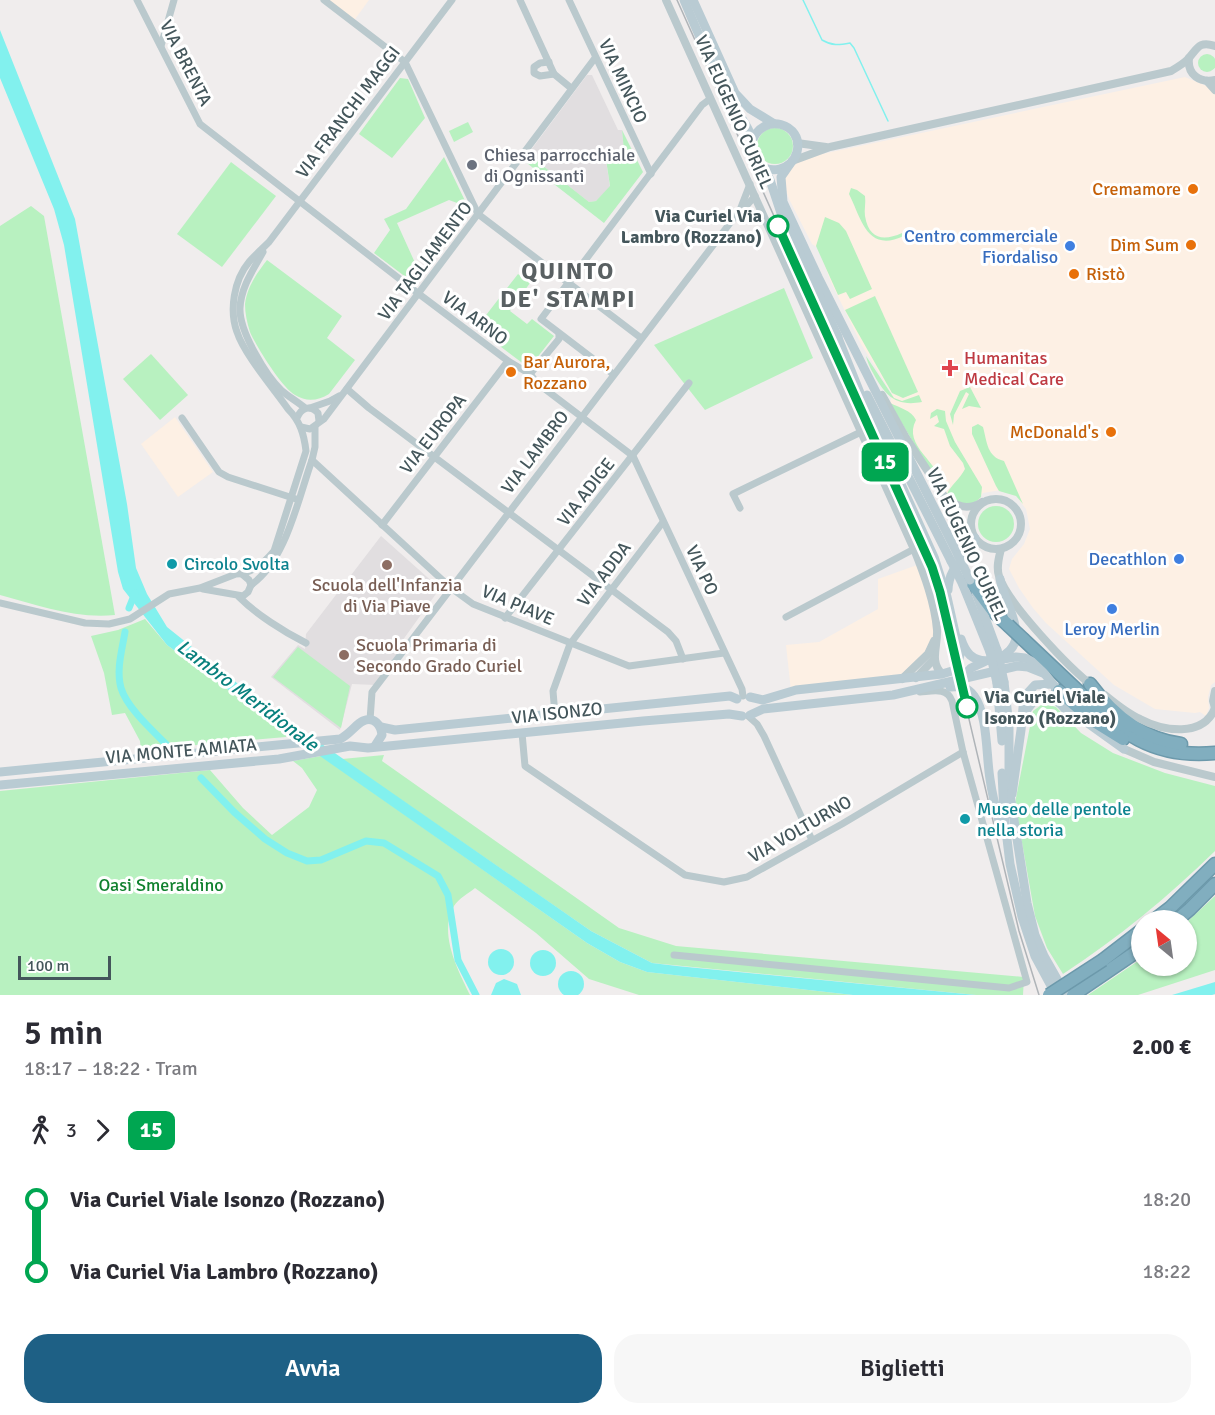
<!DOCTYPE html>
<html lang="it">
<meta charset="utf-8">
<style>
:root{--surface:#fff;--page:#f7f7f7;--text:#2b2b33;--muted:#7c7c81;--accent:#1e6085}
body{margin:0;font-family:Signika,sans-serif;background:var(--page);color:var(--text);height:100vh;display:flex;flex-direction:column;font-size:22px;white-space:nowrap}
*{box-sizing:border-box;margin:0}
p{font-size:20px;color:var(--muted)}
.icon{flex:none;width:33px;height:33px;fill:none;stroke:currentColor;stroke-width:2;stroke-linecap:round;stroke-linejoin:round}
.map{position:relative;height:995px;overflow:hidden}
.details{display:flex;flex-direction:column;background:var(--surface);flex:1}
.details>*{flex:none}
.badge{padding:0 12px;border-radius:9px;font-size:21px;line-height:39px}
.needle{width:39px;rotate:331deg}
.buttons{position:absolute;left:1131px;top:910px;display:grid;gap:12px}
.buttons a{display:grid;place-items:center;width:66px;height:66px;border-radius:50%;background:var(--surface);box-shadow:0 2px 4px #0004;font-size:30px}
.scale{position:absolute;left:18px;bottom:15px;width:93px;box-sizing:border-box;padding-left:6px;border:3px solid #44565b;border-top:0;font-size:16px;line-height:21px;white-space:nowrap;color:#44565b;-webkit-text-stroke:4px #fff;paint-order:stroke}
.map>.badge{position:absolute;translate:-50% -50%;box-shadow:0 0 0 3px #fff}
.legs{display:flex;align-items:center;gap:9px;height:66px;padding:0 24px;font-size:20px}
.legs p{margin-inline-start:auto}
.headline{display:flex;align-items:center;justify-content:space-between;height:102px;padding:0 24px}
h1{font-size:33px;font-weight:600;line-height:45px}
.primary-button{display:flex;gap:12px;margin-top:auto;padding:12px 24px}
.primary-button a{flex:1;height:69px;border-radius:24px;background:var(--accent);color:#fff;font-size:24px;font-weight:600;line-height:69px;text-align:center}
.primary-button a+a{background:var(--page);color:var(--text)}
ul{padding:0 24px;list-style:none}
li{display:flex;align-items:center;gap:21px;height:72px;font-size:22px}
li i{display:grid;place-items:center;width:9px;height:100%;margin:0 8px;background:currentColor}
li i::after{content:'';width:15px;height:15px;margin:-8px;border:4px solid;border-radius:50%;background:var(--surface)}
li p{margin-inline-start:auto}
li:first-child i{background:linear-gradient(#0000 50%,currentColor 0)}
li:last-child i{background:linear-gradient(currentColor 50%,#0000 0)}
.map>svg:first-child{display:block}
</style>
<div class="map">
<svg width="1215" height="995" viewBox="0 0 1215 995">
<rect width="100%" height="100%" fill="#f0eded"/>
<g fill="#fdf0e4">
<polygon points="324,0 369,0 353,22"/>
<polygon points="1185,77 1211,88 1215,95 1215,682 1211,685 1208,697 1209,708 1206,716 1200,712 1195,713 1155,709 1114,685 1046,623 1033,608 1019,588 1009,569 1012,559 1024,544 1030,529 1026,509 1016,496 1001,490 983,493 978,501 955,501 940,487 890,403 892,394 861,344 831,282 818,248 812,244 789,199 785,187 785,177 790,169 796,163 808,157"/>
<polygon points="175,417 213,472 178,497 141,444"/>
<polygon points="920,564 937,627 928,654 902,679 791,691 786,645 819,642 878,609 878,579"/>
</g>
<g fill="#e1dee0">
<polygon points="587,75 592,75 618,130 622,130 624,151 605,154 610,187 596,201 589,202 528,154"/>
<polygon points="381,536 436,585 438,591 400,644 404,648 375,685 352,684 340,730 271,677 298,645 305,649 306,634"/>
</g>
<g fill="#b8f1c0">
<circle cx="1207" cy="63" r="9"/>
<polygon points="400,78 408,79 425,118 392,158 359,134"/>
<polygon points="468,122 473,132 454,142 449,131"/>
<circle cx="775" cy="146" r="18"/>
<polygon points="622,130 643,172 604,223 523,160 528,154 589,202 596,201 610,186 605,153 624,151"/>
<polygon points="444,157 468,207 449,200 397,223 421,276 415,284 374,253 390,230 384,219 406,209"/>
<polygon points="231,162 276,196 222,267 177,234"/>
<path d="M851,188L857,190L865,196C866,203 864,210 865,216C869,240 884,241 902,233L904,236C867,253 862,220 849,194Z"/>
<path d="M31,206L44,216L115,615C75,619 38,605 0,595V226Z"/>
<polygon points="825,217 839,223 846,231 872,289 850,299 846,292 838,295 816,246"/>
<path d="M267,260L342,316L327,338L355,360L329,394C318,401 306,402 295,395C282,388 256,346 250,332C247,323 245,313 245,304C247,287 257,273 267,260Z"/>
<polygon points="518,274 530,283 510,311 527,324 532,319 554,336 529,368 476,328"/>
<polygon points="784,288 813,358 705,410 654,345"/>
<polygon points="875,296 918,392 903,398 892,393 845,310"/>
<polygon points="151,354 188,395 160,420 123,379"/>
<path d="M866,356L894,398L902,401L919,395L922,402C895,407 885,395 873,373C870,368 867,361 866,356Z"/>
<polygon points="970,387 981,408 969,406 962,409 969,394 966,392 954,415 953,425 950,414 960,391"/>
<path d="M890,403C900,408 911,410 916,420C902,446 940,462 942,486H939Z"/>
<path d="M937,409L945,411L946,421L955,442L982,487L981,497C969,510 959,503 947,494C950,486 960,479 965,469L963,463L950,446L944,429L934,426L939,422L937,415L930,419L931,413Z"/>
<path d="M978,424L983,427C987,442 987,457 1004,461L1023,504L1016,496L999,491L996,486L972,434V427Z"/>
<circle cx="996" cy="524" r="18"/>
<polygon points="145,619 167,645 287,733 286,737 141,750 140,741 125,713 112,715 104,673 91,636 118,630"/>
<polygon points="298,647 350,686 341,728 273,677"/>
<path d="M1044,703L1056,707L1081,733L1113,753L1165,773L1215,786V851C1168,897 1118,938 1063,974L1047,948L1035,916L1015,803L1033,711Z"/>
<polygon points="384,755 382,761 619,928 676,946 1024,977 1023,995 976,995 652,963 591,931 342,759"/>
<path d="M321,756L587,943L620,962L647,972L853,995H639L589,979L536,933L475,888C469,893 458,899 454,906C438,933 458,970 470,995H0V791L210,770L243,808L272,835L309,807L317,790L302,768L293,761Z"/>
<polygon points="1215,896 1215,970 1138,995 1088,995 1141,959 1142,966 1186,966 1187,922"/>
</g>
<g fill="#82f1ee">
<polygon points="0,30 75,219 127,504 136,568 147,594 167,627 257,699 591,931 652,963 677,966 976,995 853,995 647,972 620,962 587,943 287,733 167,645 123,589 118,572 64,245 54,209 0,78"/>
<circle cx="501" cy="962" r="13"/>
<circle cx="543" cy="963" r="13"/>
<circle cx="571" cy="984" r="13"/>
<polygon points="504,979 517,984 521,995 491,995 496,983"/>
<polygon points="1215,982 1215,994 1212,995 1172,995"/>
</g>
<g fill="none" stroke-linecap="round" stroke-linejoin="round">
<path stroke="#82f1ee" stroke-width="1.5" d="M803,0L822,40C832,46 839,45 850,43L854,48L888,121"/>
<g stroke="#82f1ee" stroke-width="7">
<polyline points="129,608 135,593"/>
<path d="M125,632C122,650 116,670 121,688C127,708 153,731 168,746"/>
<polyline points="201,778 234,812 265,839 287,853 307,861 321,860 366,841 384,843 438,876 448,895 458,960 476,995"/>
</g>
<defs>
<g id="motorway">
<polyline points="970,580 994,612 1008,625"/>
<path d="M1024,640C1042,657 1060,674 1078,691C1120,732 1152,759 1215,753"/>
<path d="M1090,684C1113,715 1142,739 1181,744"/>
<polyline points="1059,691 1094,721 1123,739"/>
<polyline points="1153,921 1170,908 1215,864"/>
<polyline points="1176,921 1190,909 1215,884"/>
<polyline points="1103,960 1142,930"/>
<polyline points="1073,995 1142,948"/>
</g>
</defs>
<use href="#motorway" stroke="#6c99ab" stroke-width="15"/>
<g stroke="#bac9cd" stroke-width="7">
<polyline points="137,0 200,124 419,294 508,361 530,374 537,383 633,456 742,689 743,696"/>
<polyline points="324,0 405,62 478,214 641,338"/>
<polyline points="520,0 554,74 571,88"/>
<polyline points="569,0 651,174"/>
<polyline points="161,46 174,0"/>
<polyline points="549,62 540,63 534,67 534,73 540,76 554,74"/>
<polyline points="740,210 750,184"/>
<path d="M263,252C253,270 241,287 240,308C239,331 266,376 282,391C289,397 298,402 305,408"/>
<polyline points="530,374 559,339 559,334"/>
<polyline points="613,374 541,319 702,105 710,99"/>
<polyline points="347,389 369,408 668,632 676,641 683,659"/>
<polyline points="310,408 330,401 339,396"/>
<polyline points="182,418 219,472 228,477 296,499"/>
<path d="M297,418C301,408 310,404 318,413L319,421"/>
<polyline points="301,427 310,429 324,419 595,58"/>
<polyline points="312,460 451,588 473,604 629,666 724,653"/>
<polyline points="740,508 733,494 861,432"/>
<polyline points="382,525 508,361"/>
<path d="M251,585C286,561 298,499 312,460L315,447V427"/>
<polyline points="203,589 243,596 248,592 251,585 249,580 242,574"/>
<path d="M239,597C256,614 284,632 306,643"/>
<path d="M0,603L85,623L109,624L130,619L169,594L200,588L236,574C252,574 264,563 274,551L306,451C304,434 300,421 288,409C274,389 244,354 237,332C229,310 234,280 249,262C255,255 262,249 269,242L452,0"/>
<polyline points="786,617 914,549"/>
<polyline points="505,618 689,383"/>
<polyline points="555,715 553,691 570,644 663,522"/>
<polyline points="748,716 757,724 764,736 812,840"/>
<polyline points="370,720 372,692 740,210 748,204 755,196"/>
<polyline points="522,733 525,766 685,875 724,882 747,877 842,824 963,752"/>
<path d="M674,955L1009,988L1027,982L963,752L952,701C947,687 933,691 920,692"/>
</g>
<g stroke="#bac9cd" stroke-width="8">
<path d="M666,0L914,549C924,574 935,603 937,630C938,647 929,661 942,674"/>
<path d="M1189,58C1187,75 1200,83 1215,80"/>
<polyline points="1207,81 1215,90"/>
<polyline points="797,143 826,147"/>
<path d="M792,161L830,147L1171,71C1176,68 1183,64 1187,60C1197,50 1198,40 1215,46"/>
<path d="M882,395L906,438L944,496C956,507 968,511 982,502"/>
<circle cx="996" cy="524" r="25"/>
<path d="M1001,549C999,557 996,567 999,576C1007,603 1070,669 1094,687"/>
<polyline points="916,678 934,659"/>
<polyline points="902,679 928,654 934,641"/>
<polyline points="1215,691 1213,701 1215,708"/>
<path d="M1105,695C1116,704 1127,713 1140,719C1163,731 1203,738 1215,708"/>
<polyline points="1124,749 1154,762 1215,777"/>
</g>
<g stroke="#b9cbd3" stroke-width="9">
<path d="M684,0C697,31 710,62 725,92C732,106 743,118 749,131C754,141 749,152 757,162C769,176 792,170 797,152C804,123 762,111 752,142"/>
<polyline points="693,0 735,93 750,109 773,123"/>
<polyline points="790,164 781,177 783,202 818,277 958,555"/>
<polyline points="763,167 770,180 781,213 838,337"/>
<polyline points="867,395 951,561"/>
<polyline points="963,585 990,652"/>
<path d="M948,590C949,562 970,560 975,538"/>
<polyline points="976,593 997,650"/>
<path d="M961,639C963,645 966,651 970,655C985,668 1013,657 1016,638C1018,622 1003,596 1000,579"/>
<polyline points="997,660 1016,657 1025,658 1037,664 1078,716 1124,749"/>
<polyline points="960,680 971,668 984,662"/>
<polyline points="1004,682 1009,726 1009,788 1027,903 1035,935 1044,956 1066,995"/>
<polyline points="997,683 1002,741"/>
<path d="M950,687C960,686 968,687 974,696C988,715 986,755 990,779C992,794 996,810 1000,825"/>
<polyline points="750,697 763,700 796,690 942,674 952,671 956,668 960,655 947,597 934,557 862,398 836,333"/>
<polyline points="750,715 763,709 893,695 1017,666 1028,667 1043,673"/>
<path d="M1023,716C1036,693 1048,689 1066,710"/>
<polyline points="381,727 395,730 730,696 737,699"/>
<path d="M0,772L340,739C350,734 356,724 363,721C374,716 381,725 382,735L375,746"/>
<polyline points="1002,773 1004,814 1010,864 1022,917 1035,956 1056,995"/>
<polyline points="0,785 279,759 350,746 368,748 643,721 729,714 742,716"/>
<polyline points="1012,794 1021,730 1024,697 1035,685 1052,684"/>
</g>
<use href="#motorway" stroke="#81aebf" stroke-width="12"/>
<polyline stroke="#afb4b8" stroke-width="1.5" points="677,0 935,575 1019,931 1039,995"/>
<defs>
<g id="motorway-bridge">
<polyline points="1008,625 1024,640"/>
<polyline points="1049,995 1103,960"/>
</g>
</defs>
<use href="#motorway-bridge" stroke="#6c99ab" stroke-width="15" stroke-linecap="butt"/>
<g stroke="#b9cbd3" stroke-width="9">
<polyline points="958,555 970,580"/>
<polyline points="951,561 963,585"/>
<polyline points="997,650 1004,682"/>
<polyline points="990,652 997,683"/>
</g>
<use href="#motorway-bridge" stroke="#81aebf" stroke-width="12"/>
</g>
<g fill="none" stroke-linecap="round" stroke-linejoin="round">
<defs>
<polyline id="line-1" points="778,226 932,567 940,592 967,707"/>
</defs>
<use href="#line-1" stroke="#fff" stroke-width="14"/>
<use href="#line-1" stroke="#00a651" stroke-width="9"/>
</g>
<circle fill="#6b7280" stroke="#fff" stroke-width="2" cx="472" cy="165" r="6"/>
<g fill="#e8710a" stroke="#fff" stroke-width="2">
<circle cx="1193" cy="189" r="6"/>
<circle cx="1191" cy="245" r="6"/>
<circle cx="1074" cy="274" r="6"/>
<circle cx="511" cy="372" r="6"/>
<circle cx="1111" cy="432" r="6"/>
</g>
<g fill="#fff" stroke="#00a651" stroke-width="3">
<circle cx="778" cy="226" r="10"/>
<circle cx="967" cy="707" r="10"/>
</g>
<g fill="#3f7fe0" stroke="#fff" stroke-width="2">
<circle cx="1070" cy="246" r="6"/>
<circle cx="1179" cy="559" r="6"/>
<circle cx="1112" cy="609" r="6"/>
</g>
<path fill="#e0444e" stroke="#fff" stroke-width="2" d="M947 359h6v6h6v6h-6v6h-6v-6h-6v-6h6z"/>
<g fill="#0f9aa8" stroke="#fff" stroke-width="2">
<circle cx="172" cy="564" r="6"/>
<circle cx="965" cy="819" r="6"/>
</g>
<g fill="#8d6e63" stroke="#fff" stroke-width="2">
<circle cx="387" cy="565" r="6"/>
<circle cx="344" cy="655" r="6"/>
</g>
<g text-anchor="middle" stroke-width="6" stroke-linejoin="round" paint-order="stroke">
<g font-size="18" fill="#44565b" stroke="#fff">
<text transform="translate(186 63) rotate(63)" y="6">VIA BRENTA</text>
<text transform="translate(623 81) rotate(65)" y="6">VIA MINCIO</text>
<text transform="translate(348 112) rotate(-53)" y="6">VIA FRANCHI MAGGI</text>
<text transform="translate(734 112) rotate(66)" y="6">VIA EUGENIO CURIEL</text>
<text transform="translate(425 261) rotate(-53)" y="6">VIA TAGLIAMENTO</text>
<text transform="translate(475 318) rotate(37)" y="6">VIA ARNO</text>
<text transform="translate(433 434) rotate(-52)" y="6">VIA EUROPA</text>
<text transform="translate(535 452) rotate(-53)" y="6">VIA LAMBRO</text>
<text transform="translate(586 492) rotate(-52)" y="6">VIA ADIGE</text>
<text transform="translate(967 544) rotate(65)" y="6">VIA EUGENIO CURIEL</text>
<text transform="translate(702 570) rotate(65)" y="6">VIA PO</text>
<text transform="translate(604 574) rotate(-53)" y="6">VIA ADDA</text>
<text transform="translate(518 605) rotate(23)" y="6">VIA PIAVE</text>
<text transform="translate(557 713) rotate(-6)" y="6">VIA ISONZO</text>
<text transform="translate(181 751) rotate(-5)" y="6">VIA MONTE AMIATA</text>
<text transform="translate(800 829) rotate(-30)" y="6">VIA VOLTURNO</text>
</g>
<g font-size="18" fill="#5b616d" stroke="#fff" text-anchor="start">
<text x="484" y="161">Chiesa parrocchiale<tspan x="484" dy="21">di Ognissanti</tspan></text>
</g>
<g font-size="18" fill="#c56008" stroke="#fff" text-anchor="end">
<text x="1181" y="195">Cremamore</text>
<text x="1179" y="251">Dim Sum</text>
<text x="1086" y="280" text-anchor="start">Ristò</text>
<text x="523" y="368" text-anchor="start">Bar Aurora,<tspan x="523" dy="21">Rozzano</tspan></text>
<text x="1099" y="438">McDonald's</text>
</g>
<g font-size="18" font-weight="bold" fill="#44565b" stroke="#fff" text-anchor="end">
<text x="762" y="222">Via Curiel Via<tspan x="762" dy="21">Lambro (Rozzano)</tspan></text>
<text x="984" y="703" text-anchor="start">Via Curiel Viale<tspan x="984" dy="21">Isonzo (Rozzano)</tspan></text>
</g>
<g font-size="18" fill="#366cbe" stroke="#fff" text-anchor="end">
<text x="1058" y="242">Centro commerciale<tspan x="1058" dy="21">Fiordaliso</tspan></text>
<text x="1167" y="565">Decathlon</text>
<text x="1112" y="635" text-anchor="middle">Leroy Merlin</text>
</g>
<g font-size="18" fill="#be3a42" stroke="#fff" text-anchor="start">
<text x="964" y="364">Humanitas<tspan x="964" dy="21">Medical Care</tspan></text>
</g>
<g font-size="18" fill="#0d838f" stroke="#fff" text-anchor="start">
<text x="184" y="570">Circolo Svolta</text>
<text x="977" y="815">Museo delle pentole<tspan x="977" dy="21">nella storia</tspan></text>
</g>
<g font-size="18" fill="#785e54" stroke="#fff">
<text x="387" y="591">Scuola dell'Infanzia<tspan x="387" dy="21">di Via Piave</tspan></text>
<text x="356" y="651" text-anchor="start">Scuola Primaria di<tspan x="356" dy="21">Secondo Grado Curiel</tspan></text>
</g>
<g font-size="18" fill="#11812f" stroke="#fff">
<text x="161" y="891">Oasi Smeraldino</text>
</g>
<g font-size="20" font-style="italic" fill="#08807d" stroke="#fff">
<text transform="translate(248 695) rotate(37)" y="7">Lambro Meridionale</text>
</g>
<g font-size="24" font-weight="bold" letter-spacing="1.5" fill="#596062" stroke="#fff">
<text x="568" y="279">QUINTO<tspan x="568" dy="28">DE' STAMPI</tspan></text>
</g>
</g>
</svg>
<div class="buttons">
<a><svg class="needle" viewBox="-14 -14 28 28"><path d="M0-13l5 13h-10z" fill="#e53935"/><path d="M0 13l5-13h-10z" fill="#7c7c81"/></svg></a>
</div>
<div class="scale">100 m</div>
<b class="badge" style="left:885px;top:462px;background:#00a651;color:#fff">15</b>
</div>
<section class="details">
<div class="headline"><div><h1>5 min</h1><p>18:17 – 18:22 · Tram</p></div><b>2.00 €</b></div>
<div class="legs"><svg class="icon" aria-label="walk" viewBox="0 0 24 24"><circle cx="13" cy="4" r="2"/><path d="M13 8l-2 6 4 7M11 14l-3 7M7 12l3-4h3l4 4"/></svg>3<svg class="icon" aria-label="forward" viewBox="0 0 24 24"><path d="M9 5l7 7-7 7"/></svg><b class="badge" style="background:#00a651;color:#fff">15</b></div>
<ul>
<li><i style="color:#00a651"></i><b>Via Curiel Viale Isonzo (Rozzano)</b><p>18:20</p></li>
<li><i style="color:#00a651"></i><b>Via Curiel Via Lambro (Rozzano)</b><p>18:22</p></li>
</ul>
<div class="primary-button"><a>Avvia</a><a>Biglietti</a></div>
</section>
